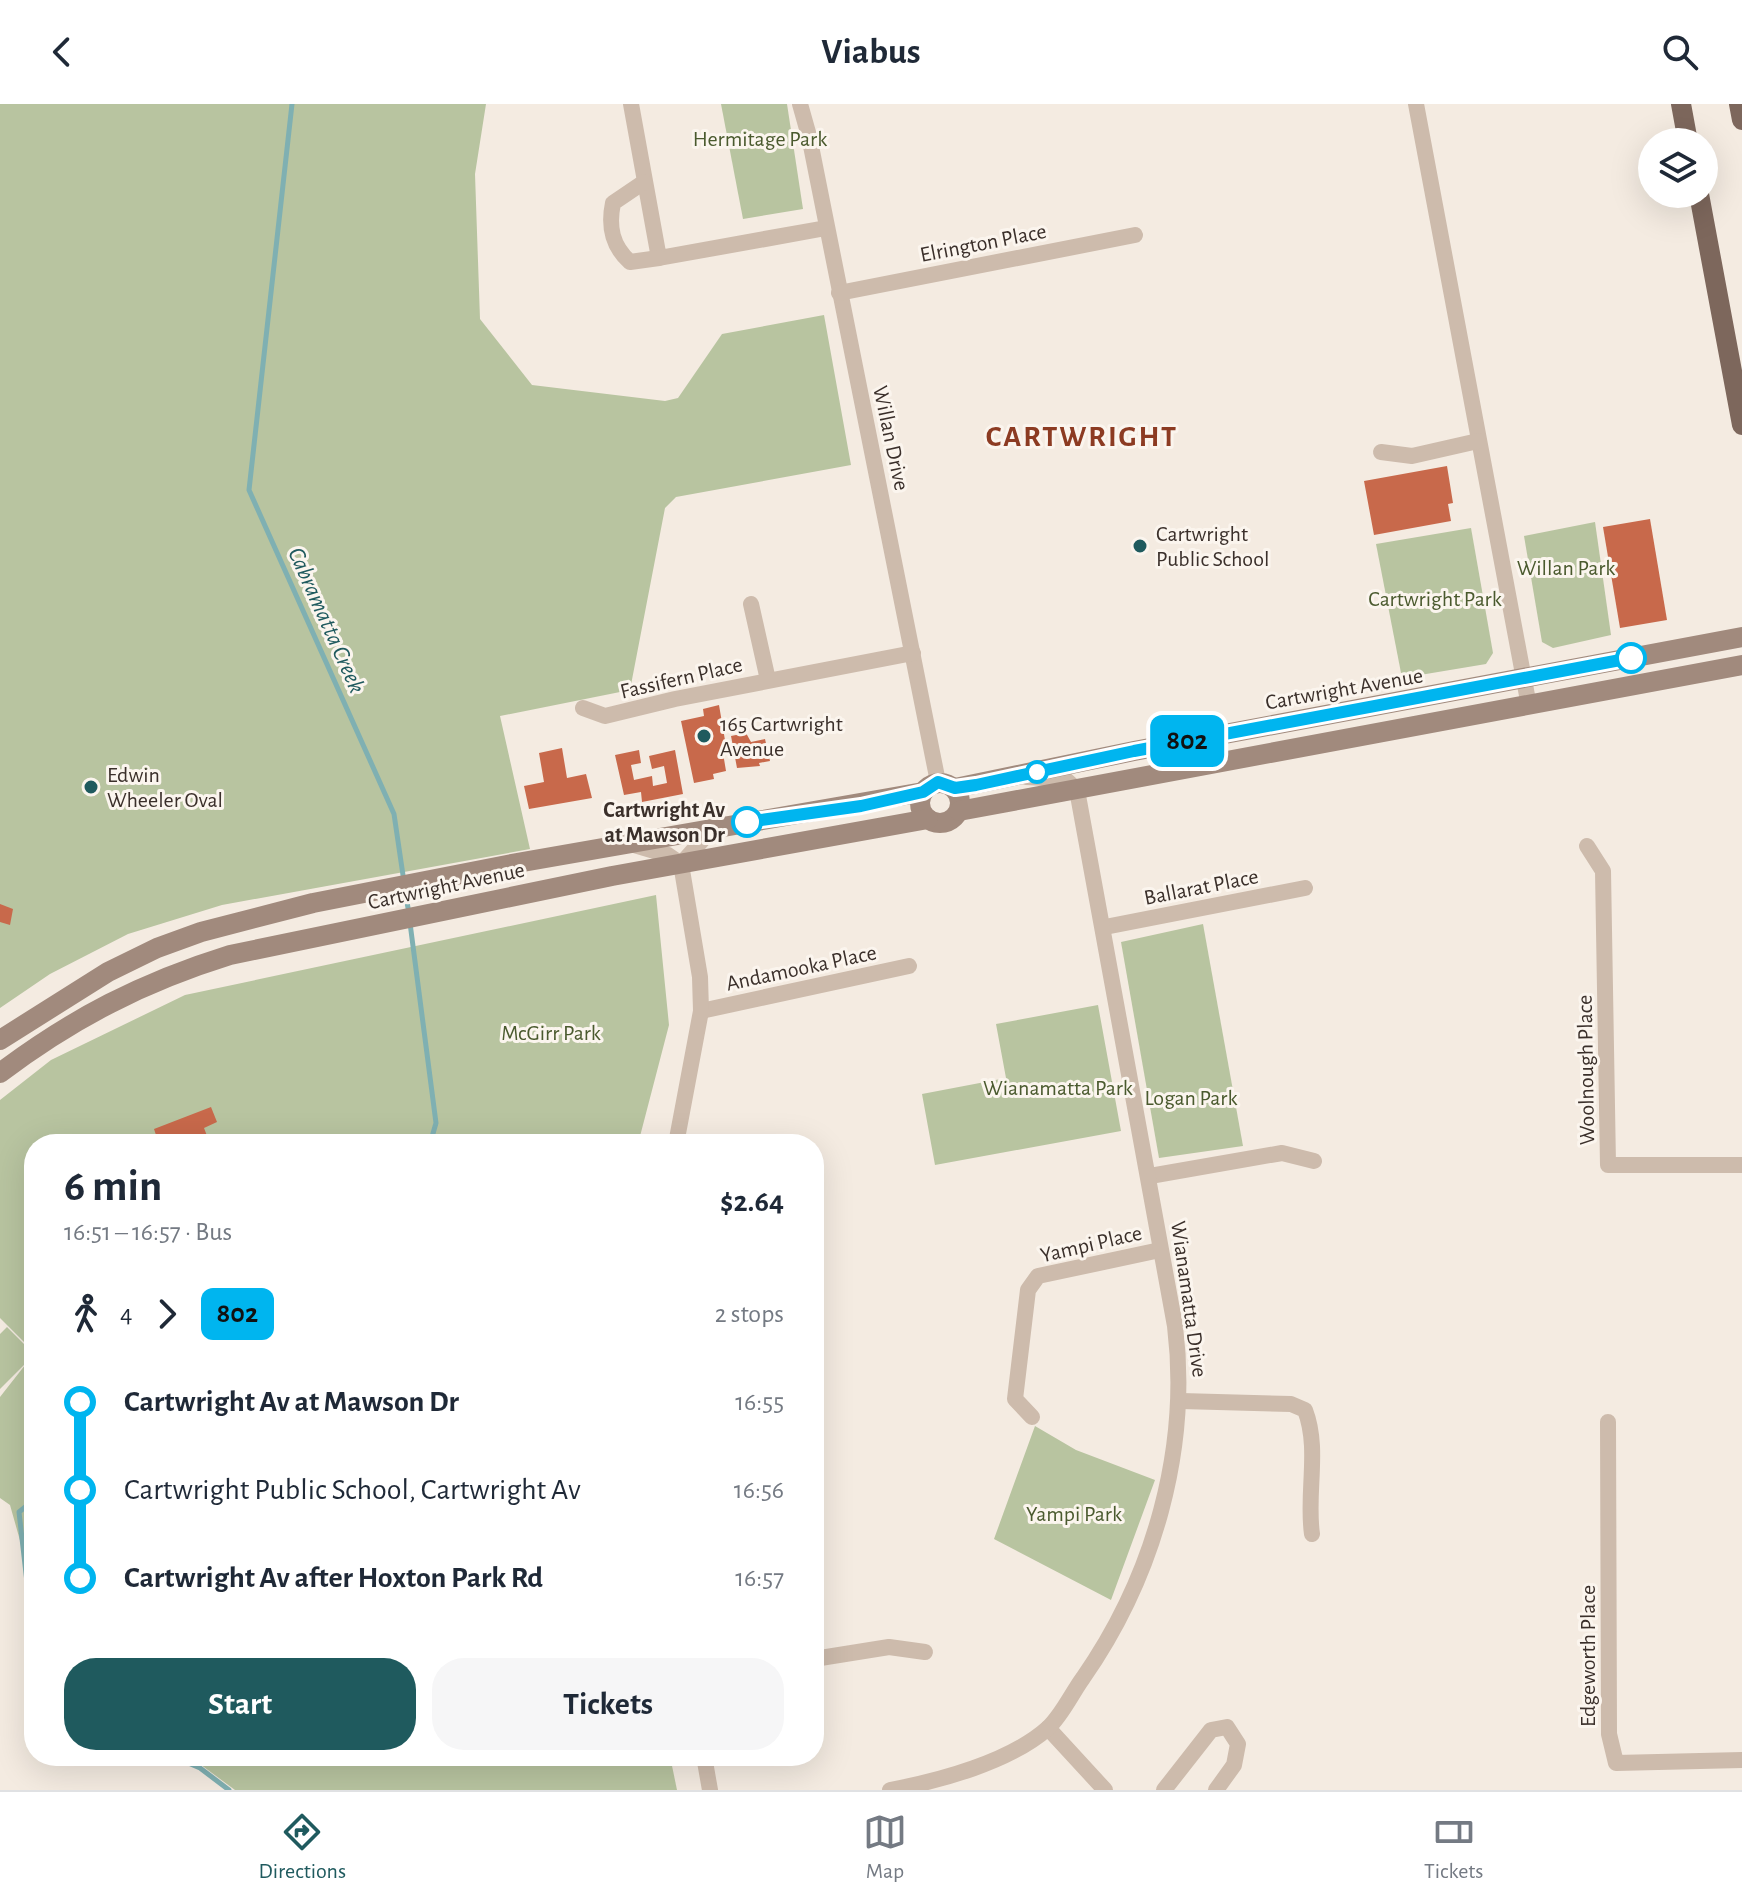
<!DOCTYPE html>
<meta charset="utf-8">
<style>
:root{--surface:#fff;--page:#f6f6f7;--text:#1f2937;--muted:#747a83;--line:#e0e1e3;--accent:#1f5a5e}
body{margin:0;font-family:"Alegreya Sans",sans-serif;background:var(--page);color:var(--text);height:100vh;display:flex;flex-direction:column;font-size:30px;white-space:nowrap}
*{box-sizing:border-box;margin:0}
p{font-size:26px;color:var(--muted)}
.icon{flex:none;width:44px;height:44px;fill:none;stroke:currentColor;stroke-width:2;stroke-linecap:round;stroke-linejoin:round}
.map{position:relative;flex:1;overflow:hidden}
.sheet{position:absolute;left:24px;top:1030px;width:800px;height:632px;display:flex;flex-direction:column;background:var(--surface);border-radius:32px;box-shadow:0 8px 32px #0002}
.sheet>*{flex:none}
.badge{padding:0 16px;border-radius:12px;font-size:28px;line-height:52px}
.fabs{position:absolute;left:1638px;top:24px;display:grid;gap:16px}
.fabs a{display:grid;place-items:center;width:80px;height:80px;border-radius:50%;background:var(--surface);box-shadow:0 8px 32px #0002;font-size:40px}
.map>.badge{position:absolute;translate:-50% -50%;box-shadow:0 0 0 4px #fff}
.legs{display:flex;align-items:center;gap:12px;height:88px;padding:0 40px;font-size:26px}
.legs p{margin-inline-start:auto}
.head{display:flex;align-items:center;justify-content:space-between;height:136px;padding:0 40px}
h1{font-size:44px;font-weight:700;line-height:60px}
.primary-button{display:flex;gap:16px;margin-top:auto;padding:16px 40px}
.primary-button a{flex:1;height:92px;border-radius:32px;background:var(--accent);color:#fff;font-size:32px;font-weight:700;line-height:92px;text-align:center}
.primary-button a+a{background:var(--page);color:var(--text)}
ul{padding:0 40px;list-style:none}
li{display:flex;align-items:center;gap:28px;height:88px;font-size:30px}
li i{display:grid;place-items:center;width:12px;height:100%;margin:0 10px;background:currentColor}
li i::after{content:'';width:20px;height:20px;margin:-10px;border:6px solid;border-radius:50%;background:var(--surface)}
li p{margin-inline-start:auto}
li:first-child i{background:linear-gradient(#0000 50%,currentColor 0)}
li:last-child i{background:linear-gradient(currentColor 50%,#0000 0)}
header{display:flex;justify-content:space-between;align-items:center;height:104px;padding:0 40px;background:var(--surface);font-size:36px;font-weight:700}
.tabs{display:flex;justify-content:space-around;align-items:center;height:112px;border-top:2px solid var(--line);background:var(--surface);font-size:22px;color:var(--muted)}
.tabs a{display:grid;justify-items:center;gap:4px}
.tabs .active{color:var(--accent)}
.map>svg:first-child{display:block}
</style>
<header><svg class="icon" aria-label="back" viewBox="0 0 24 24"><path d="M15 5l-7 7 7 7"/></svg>Viabus<svg class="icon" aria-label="search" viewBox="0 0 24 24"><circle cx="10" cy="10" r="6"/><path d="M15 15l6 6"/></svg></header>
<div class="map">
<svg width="1742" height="1686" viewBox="0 0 1742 1686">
<rect width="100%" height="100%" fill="#f4ebe1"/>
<g fill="#b8c4a0">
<polygon points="0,0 486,0 475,70 480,215 532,281 665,297 678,294 722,230 824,211 851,361 676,393 665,404 630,586 500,612 530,745 222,801 128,830 50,870 0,904"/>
<polygon points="721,0 787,0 803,105 743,115"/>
<polygon points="1595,418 1611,531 1553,544 1542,538 1524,432"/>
<polygon points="1471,424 1493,549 1486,560 1402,574 1376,440"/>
<polygon points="656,791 669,921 638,1040 34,1040 34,1248 0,1214 0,996 51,956 185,891"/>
<polygon points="1203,820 1243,1042 1159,1054 1121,838"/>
<polygon points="1098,901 1121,1027 935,1061 922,990 1006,974 996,920"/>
<polygon points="7,1223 34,1250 34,1486 10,1401 0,1394 0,1293 29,1256 0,1285 0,1230"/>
<polygon points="1035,1322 1076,1346 1155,1376 1111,1496 994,1435"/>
<polygon points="189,1652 670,1652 677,1686 235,1686"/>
</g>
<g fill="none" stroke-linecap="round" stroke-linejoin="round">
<g stroke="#7fb0b2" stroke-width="5">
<polyline points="292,0 249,386 394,710 404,778"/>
<polyline points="405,788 409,809"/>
<polyline points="410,819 436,1019 430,1040"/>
<polyline points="34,1396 19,1408 34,1540"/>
<polyline points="172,1652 200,1664 229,1686"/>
</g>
</g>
<g fill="#c8694b">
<polygon points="1447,362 1453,399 1448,400 1451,417 1374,431 1364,377"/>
<polygon points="1650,415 1667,516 1620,524 1603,423"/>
<polygon points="719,601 727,648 723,649 726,667 713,670 714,675 694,679 681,617 704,612 703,605"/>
<polygon points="746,629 751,638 765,635 770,657 759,659 760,662 737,664 731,632"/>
<polygon points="562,644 567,674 586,670 592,694 529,705 524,682 544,678 539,649"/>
<polygon points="639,646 641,659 631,661 634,676 652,672 653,682 667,679 664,662 652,665 649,652 675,646 683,690 642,698 641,688 624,691 615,651"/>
<polygon points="0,800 13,805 10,821 0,818"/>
<polygon points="211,1003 217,1018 204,1024 209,1037 175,1040 173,1035 159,1040 154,1025"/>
</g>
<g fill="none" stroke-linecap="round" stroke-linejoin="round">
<g stroke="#cdbbac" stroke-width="16">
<polyline points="631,0 659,154 826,124"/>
<polyline points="800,0 809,32 938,678"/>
<polyline points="1416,0 1529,602"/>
<path d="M644,78L613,99C608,123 612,142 630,158L659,154"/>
<polyline points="839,189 1135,131"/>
<polyline points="1381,348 1412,352 1478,337"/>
<polyline points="751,500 768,576"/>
<polyline points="583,604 605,612 675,595 913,549"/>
<polyline points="631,740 668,751 681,760"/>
<polyline points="1587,742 1603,767 1608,1061 1742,1061"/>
<polyline points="681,760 714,723"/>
<polyline points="1105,823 1305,784"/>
<polyline points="701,907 909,862"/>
<polyline points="676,1040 701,907 700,873 681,760"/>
<polyline points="1150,1072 1282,1049 1314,1057"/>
<path d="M1181,1297L1291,1300L1305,1306C1320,1345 1306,1389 1312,1430"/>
<polyline points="1032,1313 1015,1295 1028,1186 1038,1172 1160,1146"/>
<polyline points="1608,1318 1609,1630 1616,1659 1742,1656"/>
<polyline points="814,1555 889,1543 925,1548"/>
<polyline points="1048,1624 1105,1686"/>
<polyline points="704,1652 710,1686"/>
<path d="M890,1686C939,1677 1010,1658 1048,1624C1062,1611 1072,1589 1083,1574C1154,1472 1190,1345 1175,1222L1077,686L1065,675L1026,673"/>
<polyline points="1164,1686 1211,1626 1227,1623 1238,1640 1234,1661 1216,1686"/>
</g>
<g stroke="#a18a7d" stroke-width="20">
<circle cx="940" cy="699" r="20"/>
<polyline points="955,684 1134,647 1742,533"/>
<polyline points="959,707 1742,561"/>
<polyline points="0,936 108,868 157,844 201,828 313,799 517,759 923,688"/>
<path d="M0,969C73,914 143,878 230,851L612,772L928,715"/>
</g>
<g stroke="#7d675c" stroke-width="20">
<polyline points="1681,0 1688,38"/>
<polyline points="1739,0 1742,16"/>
<polyline points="1699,90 1742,321"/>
</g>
</g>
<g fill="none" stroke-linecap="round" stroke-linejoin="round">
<defs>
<polyline id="line-1" points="747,718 861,702 923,688 938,678 955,684 976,681 1134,647 1631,554"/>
</defs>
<use href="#line-1" stroke="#fff" stroke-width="18"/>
<use href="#line-1" stroke="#00b5ef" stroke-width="12"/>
</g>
<g fill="#1f5a5e" stroke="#fbf5ee" stroke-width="3">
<circle cx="1140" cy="442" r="8"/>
<circle cx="704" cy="632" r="8"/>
<circle cx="91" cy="683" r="8"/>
</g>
<g fill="#fff" stroke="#00b5ef" stroke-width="4">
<circle cx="1631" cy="554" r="14"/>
<circle cx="1037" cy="668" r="10"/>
<circle cx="747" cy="718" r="14"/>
</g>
<g text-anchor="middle" stroke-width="6" stroke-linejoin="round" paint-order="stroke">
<g font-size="22" fill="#4a5a2e" stroke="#fbf5ee">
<text x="760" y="42">Hermitage Park</text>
<text x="1566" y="471">Willan Park</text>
<text x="1435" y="502">Cartwright Park</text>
<text x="551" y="936">McGirr Park</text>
<text x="1058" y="991">Wianamatta Park</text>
<text x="1191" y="1001">Logan Park</text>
<text x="1074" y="1417">Yampi Park</text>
</g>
<g font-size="22" fill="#3b302b" stroke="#fbf5ee">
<text transform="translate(983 138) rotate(-11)" y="8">Elrington Place</text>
<text transform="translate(892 334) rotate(78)" y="8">Willan Drive</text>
<text transform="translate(681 573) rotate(-13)" y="8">Fassifern Place</text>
<text transform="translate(1344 584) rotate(-10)" y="8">Cartwright Avenue</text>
<text transform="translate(446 781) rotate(-12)" y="8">Cartwright Avenue</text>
<text transform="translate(1201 782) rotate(-11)" y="8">Ballarat Place</text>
<text transform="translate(801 863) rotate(-12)" y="8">Andamooka Place</text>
<text transform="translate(1585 966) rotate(-91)" y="8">Woolnough Place</text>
<text transform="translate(1091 1139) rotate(-13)" y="8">Yampi Place</text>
<text transform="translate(1190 1195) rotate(82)" y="8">Wianamatta Drive</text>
<text transform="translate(1587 1552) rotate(-90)" y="8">Edgeworth Place</text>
</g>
<g font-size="22" fill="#3b302b" stroke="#fbf5ee" text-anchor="start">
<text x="1156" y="437">Cartwright<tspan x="1156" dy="25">Public School</tspan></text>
<text x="720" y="627">165 Cartwright<tspan x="720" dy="25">Avenue</tspan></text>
<text x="107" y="678">Edwin<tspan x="107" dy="25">Wheeler Oval</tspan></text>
</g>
<g font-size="22" font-weight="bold" fill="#3b302b" stroke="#fbf5ee" text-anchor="end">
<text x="725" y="713">Cartwright Av<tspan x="725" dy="25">at Mawson Dr</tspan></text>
</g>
<g font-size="24" font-style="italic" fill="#1f5a5e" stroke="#fbf5ee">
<text transform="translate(327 516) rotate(66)" y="8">Cabramatta Creek</text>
</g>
<g font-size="30" font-weight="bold" letter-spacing="2" fill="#8c3b22" stroke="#fbf5ee">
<text x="1082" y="342">CARTWRIGHT</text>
</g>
</g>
</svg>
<div class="fabs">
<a><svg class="icon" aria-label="layers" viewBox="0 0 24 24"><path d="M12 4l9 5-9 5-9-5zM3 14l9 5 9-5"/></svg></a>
</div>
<b class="badge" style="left:1187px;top:637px;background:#00b5ef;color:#111">802</b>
<section class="sheet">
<div class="head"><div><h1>6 min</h1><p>16:51 – 16:57 · Bus</p></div><b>$2.64</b></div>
<div class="legs"><svg class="icon" aria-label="walk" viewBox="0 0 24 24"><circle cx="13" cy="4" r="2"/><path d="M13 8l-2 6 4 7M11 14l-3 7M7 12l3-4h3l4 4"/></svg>4<svg class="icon" aria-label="forward" viewBox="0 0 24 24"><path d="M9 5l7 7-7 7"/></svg><b class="badge" style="background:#00b5ef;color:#111">802</b><p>2 stops</p></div>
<ul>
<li><i style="color:#00b5ef"></i><b>Cartwright Av at Mawson Dr</b><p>16:55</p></li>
<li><i style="color:#00b5ef"></i><span>Cartwright Public School, Cartwright Av</span><p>16:56</p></li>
<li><i style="color:#00b5ef"></i><b>Cartwright Av after Hoxton Park Rd</b><p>16:57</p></li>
</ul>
<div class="primary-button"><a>Start</a><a>Tickets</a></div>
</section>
</div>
<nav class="tabs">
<a class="active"><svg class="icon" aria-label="directions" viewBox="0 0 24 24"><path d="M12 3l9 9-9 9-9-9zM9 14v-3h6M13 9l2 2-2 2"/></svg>Directions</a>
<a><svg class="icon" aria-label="map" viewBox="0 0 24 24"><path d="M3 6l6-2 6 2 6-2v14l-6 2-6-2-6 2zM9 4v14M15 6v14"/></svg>Map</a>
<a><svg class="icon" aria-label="tickets" viewBox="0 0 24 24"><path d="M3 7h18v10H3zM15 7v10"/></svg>Tickets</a>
</nav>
